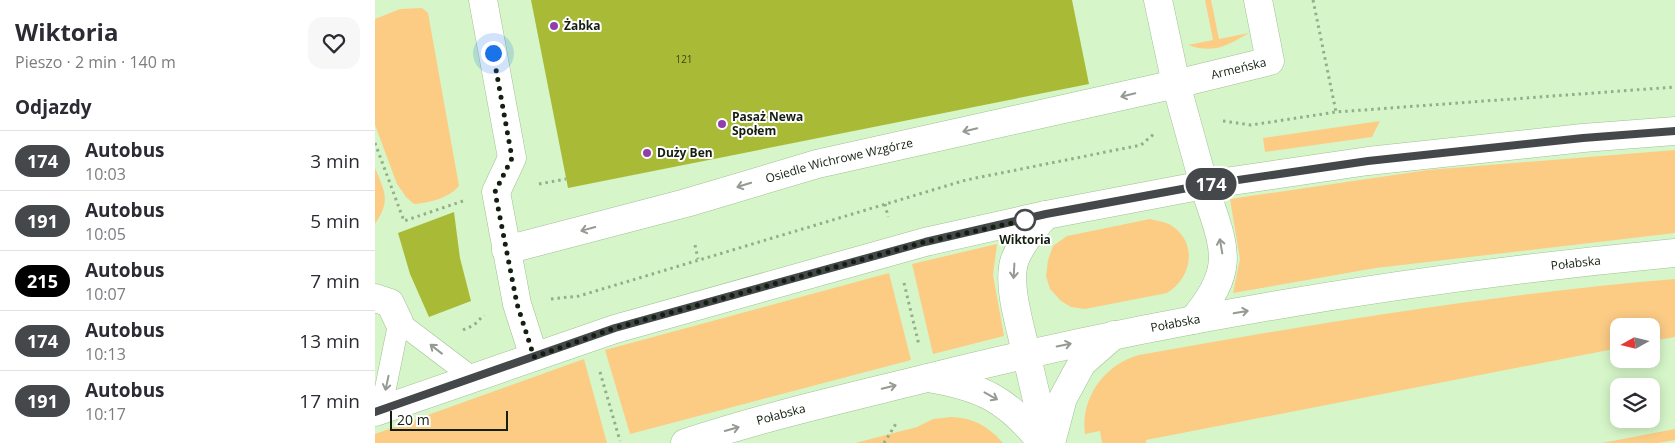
<!DOCTYPE html>
<html lang="pl">
<meta charset="utf-8">
<style>
:root{--surface:#fff;--page:#f7f7f7;--text:#2b2b33;--muted:#7c7c81;--line:#e1e1e2}
body{margin:0;font-family:"Open Sans",sans-serif;background:var(--page);color:var(--text);height:100vh;display:flex;flex-direction:column;font-size:19px;white-space:nowrap}
*{box-sizing:border-box;margin:0}
p{font-size:16px;color:var(--muted)}
.icon{flex:none;width:28px;height:28px;fill:none;stroke:currentColor;stroke-width:2;stroke-linecap:round;stroke-linejoin:round}
.map{position:relative;flex:1;overflow:hidden}
.drawer{display:flex;flex-direction:column;background:var(--surface);width:375px}
.drawer>*{flex:none}
.badge{padding:0 10px;border-radius:16px;font-size:18px;line-height:32px}
.needle{width:32px;rotate:262deg}
.fabs{position:absolute;left:1235px;top:318px;display:grid;gap:10px}
.fabs a{display:grid;place-items:center;width:50px;height:50px;border-radius:10px;background:var(--surface);box-shadow:0 2px 12px #0003;font-size:25px}
.scale{position:absolute;left:15px;bottom:12px;width:118px;box-sizing:border-box;padding-left:5px;border:2px solid #141f0f;border-top:0;font-size:14px;line-height:18px;white-space:nowrap;color:#141f0f;-webkit-text-stroke:4px #fff;paint-order:stroke}
.you{position:absolute;width:25px;height:25px;margin:-12px;border:4px solid #fff;border-radius:50%;background:#1a73e8;box-shadow:0 0 0 8px #1a73e833}
.map>.badge{position:absolute;translate:-50% -50%;box-shadow:0 0 0 2px #fff}
h2{padding:0 15px;font-size:19px;line-height:45px}
.round{display:grid;place-items:center;flex:none;width:52px;height:52px;border-radius:15px;background:var(--page)}
.summary{display:flex;align-items:center;justify-content:space-between;height:85px;padding:0 15px}
h1{font-size:24px;font-weight:700;line-height:38px}
ul{padding:0;list-style:none}
li{display:flex;align-items:center;gap:15px;height:60px;padding:0 15px;border-top:1px solid var(--line)}
li div{flex:1}
li b{display:block;font-size:19px}
li em{font-style:normal}
li .badge{min-width:55px;font-weight:700;text-align:center}
main{display:flex;flex:1;min-height:0}
.map>svg:first-child{display:block}
</style>
<main>
<section class="drawer">
<div class="summary"><div><h1>Wiktoria</h1><p>Pieszo · 2 min · 140 m</p></div><a class="round"><svg class="icon" aria-label="heart" viewBox="0 0 24 24"><path d="M12 20l-8-8c-3-5 5-10 8-4 3-6 11-1 8 4z"/></svg></a></div>
<h2>Odjazdy</h2>
<ul>
<li><span class="badge" style="background:#45484a;color:#fff">174</span><div><b>Autobus</b><p>10:03</p></div><em>3 min</em></li>
<li><span class="badge" style="background:#45484a;color:#fff">191</span><div><b>Autobus</b><p>10:05</p></div><em>5 min</em></li>
<li><span class="badge" style="background:#000;color:#fff">215</span><div><b>Autobus</b><p>10:07</p></div><em>7 min</em></li>
<li><span class="badge" style="background:#45484a;color:#fff">174</span><div><b>Autobus</b><p>10:13</p></div><em>13 min</em></li>
<li><span class="badge" style="background:#45484a;color:#fff">191</span><div><b>Autobus</b><p>10:17</p></div><em>17 min</em></li>
</ul>
</section>
<div class="map">
<svg width="1300" height="443" viewBox="0 0 1300 443">
<rect width="100%" height="100%" fill="#d6f6c9"/>
<g fill="#fccc85">
<path d="M830,0H836L844,39L874,33C852,46 838,54 813,45L838,40Z"/>
<path d="M47,8L53,13L84,186C74,198 54,203 39,204L31,197L22,184L0,125V19L25,9Z"/>
<polygon points="1005,121 997,137 890,152 888,138"/>
<polygon points="1300,150 1300,233 1001,268 858,293 865,259 855,199 1053,170"/>
<path d="M0,168C10,192 16,201 0,224Z"/>
<path d="M775,219C783,221 793,222 800,228C824,248 814,280 792,293L710,309L696,307L686,301L675,289L671,276L673,260L678,246L692,236Z"/>
<polygon points="622,244 618,275 629,336 558,354 537,264"/>
<polygon points="514,273 536,360 255,434 230,350"/>
<path d="M1300,279V337L1276,341V326H1244V348L771,440V443H727L725,431L710,434C705,398 730,364 764,355C942,323 1120,294 1300,279Z"/>
<polygon points="209,359 232,443 0,443 0,434"/>
<path d="M576,417C599,418 613,426 628,443H480L542,427L558,419Z"/>
<polygon points="1300,429 1300,440 1283,443 1227,443"/>
</g>
<g fill="#a9bb36">
<polygon points="156,0 697,0 714,84 193,188"/>
<polygon points="79,212 85,258 96,301 54,317 35,274 23,233"/>
</g>
<g fill="none" stroke-linecap="round" stroke-linejoin="round">
<defs>
<polyline id="service" points="6,410 24,322 98,378"/>
<g id="minor">
<polyline points="108,0 137,158 121,192 142,304 159,357"/>
<polyline points="783,0 801,84 829,185"/>
<path id="s1" d="M131,250L311,203L442,164L801,84L895,61L883,0"/>
<polyline points="0,298 15,303 24,322"/>
<polyline points="651,353 672,443"/>
<path d="M553,378C607,387 632,399 667,443"/>
<polyline points="676,443 688,398 707,363 739,335"/>
</g>
<g id="tertiary">
<path d="M818,320C864,266 848,246 829,185"/>
<path d="M651,353C646,328 631,284 640,259C647,242 659,228 671,215"/>
<polyline points="0,412 240,329 550,242 671,215 829,185 993,161 1208,138 1300,131"/>
<path id="s2" d="M310,443C385,418 463,400 540,381C790,318 1044,277 1300,253"/>
</g>
</defs>
<use href="#service" stroke="#a0bf94" stroke-width="22"/>
<use href="#minor" stroke="#a0bf94" stroke-width="29"/>
<use href="#tertiary" stroke="#a0bf94" stroke-width="29"/>
<g stroke="#94ad8a" stroke-width="3" stroke-dasharray="2.5 4" stroke-linecap="butt">
<polyline points="938,0 961,112"/>
<polyline points="848,121 876,125 961,112 1300,87"/>
<polyline points="0,143 29,221 88,201"/>
<polyline points="164,184 191,179"/>
<polyline points="510,204 513,217"/>
<polyline points="320,245 323,259"/>
<polyline points="529,283 544,345"/>
<polyline points="176,299 204,296 591,180 766,145 780,133"/>
<polyline points="88,330 99,325 109,315"/>
<polyline points="225,372 245,441"/>
<polyline points="509,443 522,422"/>
</g>
<use href="#service" stroke="#fff" stroke-width="21"/>
<use href="#minor" stroke="#fff" stroke-width="28"/>
<use href="#tertiary" stroke="#fff" stroke-width="28"/>
</g>
<defs><path id="oneway-shaft" d="M-6 0H5M1.5-3L5.5 0L1.5 3" fill="none" stroke-width="1.6" stroke-linecap="round" stroke-linejoin="round" transform="scale(1.25)"/></defs>
<g stroke="#959a93">
<use href="#oneway-shaft" transform="translate(753 95) rotate(167)"/>
<use href="#oneway-shaft" transform="translate(595 130) rotate(167)"/>
<use href="#oneway-shaft" transform="translate(369 185) rotate(163)"/>
<use href="#oneway-shaft" transform="translate(213 229) rotate(165)"/>
<use href="#oneway-shaft" transform="translate(846 246) rotate(-100)"/>
<use href="#oneway-shaft" transform="translate(639 271) rotate(93)"/>
<use href="#oneway-shaft" transform="translate(866 312) rotate(-10)"/>
<use href="#oneway-shaft" transform="translate(689 345) rotate(-12)"/>
<use href="#oneway-shaft" transform="translate(61 349) rotate(-142)"/>
<use href="#oneway-shaft" transform="translate(12 383) rotate(102)"/>
<use href="#oneway-shaft" transform="translate(514 387) rotate(-14)"/>
<use href="#oneway-shaft" transform="translate(616 396) rotate(29)"/>
<use href="#oneway-shaft" transform="translate(357 429) rotate(-16)"/>
</g>
<g fill="none" stroke-linecap="round" stroke-linejoin="round">
<defs>
<polyline id="line" points="0,412 240,328 550,242 671,214 829,185 993,161 1208,138 1300,131"/>
</defs>
<use href="#line" stroke="#fff" stroke-width="11"/>
<use href="#line" stroke="#45484a" stroke-width="8"/>
<polyline stroke="#141f0f" stroke-width="5" stroke-dasharray="0 9" points="118,53 137,158 120,192 142,304 159,357 240,328 550,242 650,220"/>
</g>
<g fill="#913eac" stroke="#fff" stroke-width="2">
<circle cx="179" cy="26" r="5"/>
<circle cx="347" cy="124" r="5"/>
<circle cx="272" cy="153" r="5"/>
</g>
<circle fill="#fff" stroke="#45484a" stroke-width="2.5" cx="650" cy="220" r="10"/>
<g text-anchor="middle" stroke-width="4" stroke-linejoin="round" paint-order="stroke">
<g font-size="10" fill="#394619">
<text x="309" y="63">121</text>
</g>
<g font-size="12" font-weight="bold" fill="#141f0f" stroke="#fff" text-anchor="start">
<text x="189" y="30">Żabka</text>
<text x="357" y="121">Pasaż Newa<tspan x="357" dy="14">Społem</tspan></text>
<text x="282" y="157">Duży Ben</text>
</g>
<g font-size="12" fill="#141f0f" stroke="#fff">
<text dy="4" stroke="none"><textPath href="#s1" startOffset="755">Armeńska</textPath></text>
<text dy="4" stroke="none"><textPath href="#s1" startOffset="345">Osiedle Wichrowe Wzgórze</textPath></text>
<text dy="4" stroke="none"><textPath href="#s2" startOffset="910">Połabska</textPath></text>
<text dy="4" stroke="none"><textPath href="#s2" startOffset="505">Połabska</textPath></text>
<text dy="4" stroke="none"><textPath href="#s2" startOffset="100">Połabska</textPath></text>
</g>
<g font-size="12" font-weight="bold" fill="#141f0f" stroke="#fff">
<text x="650" y="244">Wiktoria</text>
</g>
</g>
</svg>
<div class="fabs">
<a><svg class="needle" viewBox="-14 -14 28 28"><path d="M0-13l5 13h-10z" fill="#e53935"/><path d="M0 13l5-13h-10z" fill="#7c7c81"/></svg></a>
<a><svg class="icon" aria-label="layers" viewBox="0 0 24 24"><path d="M12 4l9 5-9 5-9-5zM3 14l9 5 9-5"/></svg></a>
</div>
<div class="scale">20 m</div>
<div class="you" style="left:118px;top:53px"></div>
<b class="badge" style="left:836px;top:184px;background:#45484a;color:#fff">174</b>
</div>
</main>
